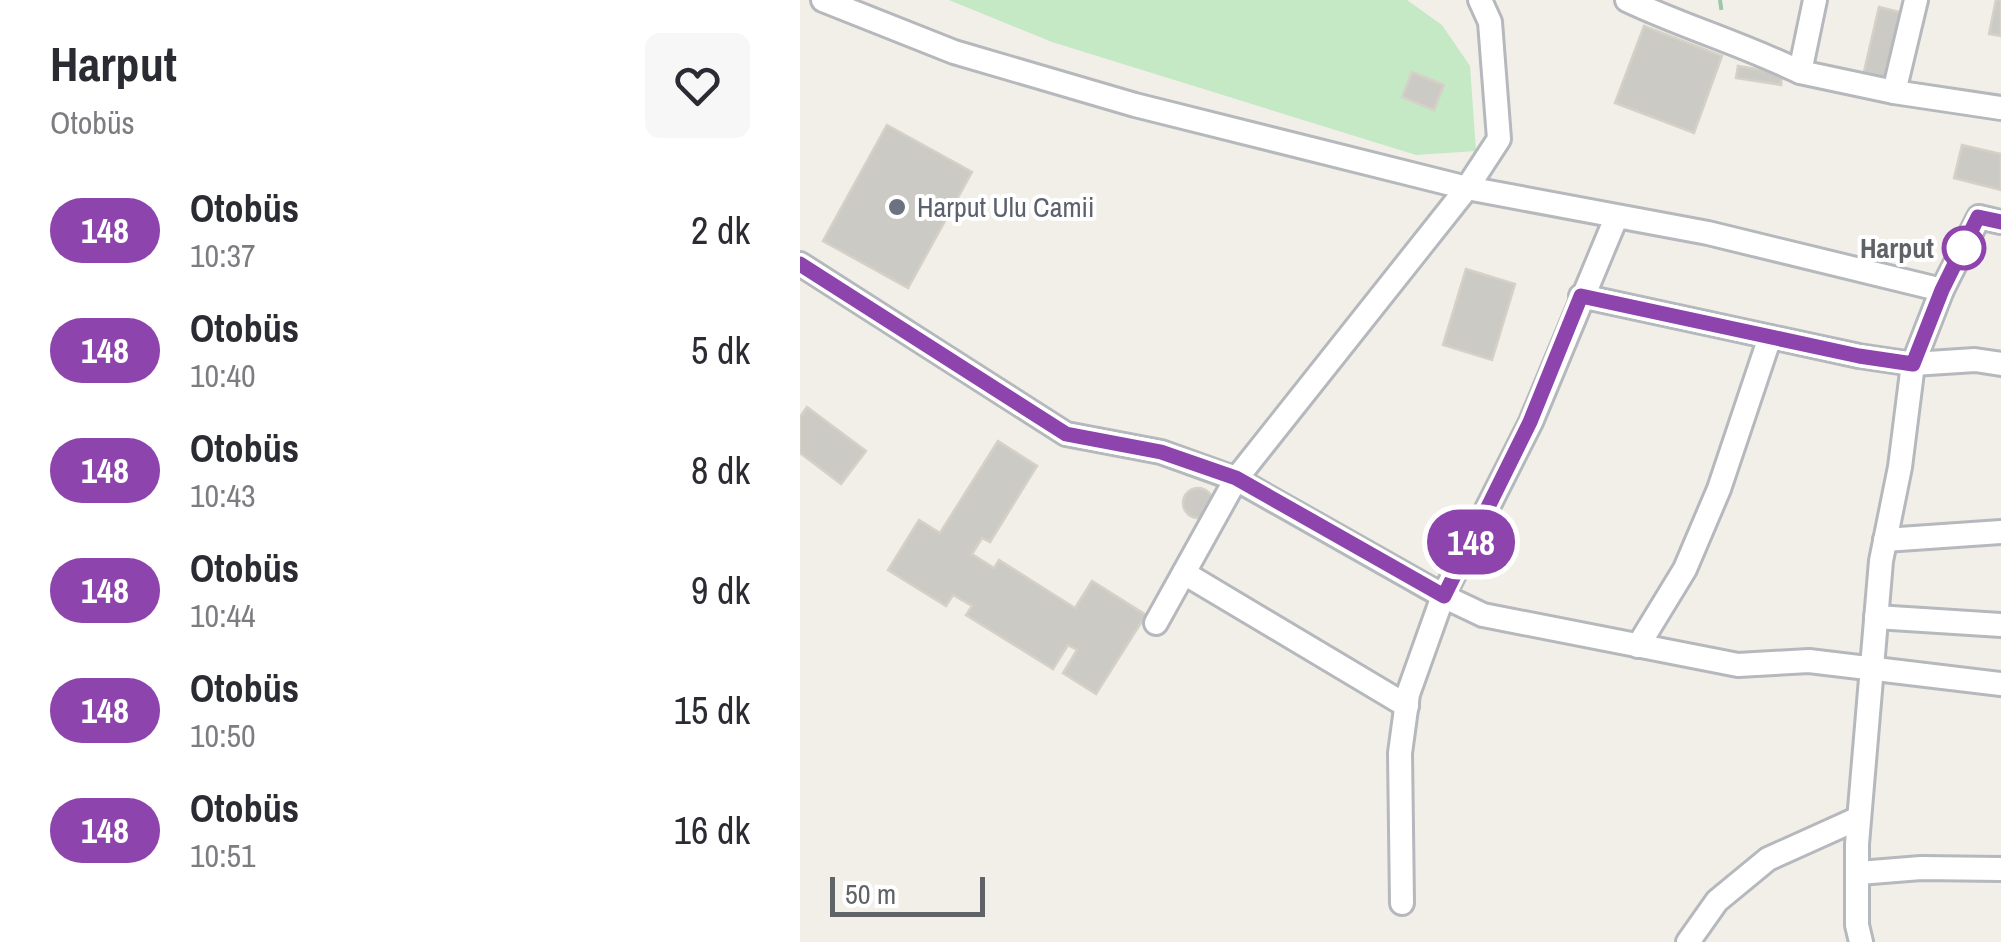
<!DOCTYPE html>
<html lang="tr">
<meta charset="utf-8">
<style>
:root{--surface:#fff;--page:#f7f7f7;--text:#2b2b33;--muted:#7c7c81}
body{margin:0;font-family:"Archivo Narrow",sans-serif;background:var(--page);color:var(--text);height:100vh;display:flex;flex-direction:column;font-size:38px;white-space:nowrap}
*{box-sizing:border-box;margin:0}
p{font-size:32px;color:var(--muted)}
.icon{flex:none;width:55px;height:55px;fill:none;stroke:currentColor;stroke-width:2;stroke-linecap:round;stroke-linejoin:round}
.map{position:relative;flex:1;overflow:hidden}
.details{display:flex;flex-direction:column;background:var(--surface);width:800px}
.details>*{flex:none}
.badge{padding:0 20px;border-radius:32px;font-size:35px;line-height:65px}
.scale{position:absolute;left:30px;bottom:25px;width:155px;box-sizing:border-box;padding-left:10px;border:5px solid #5f6368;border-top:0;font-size:28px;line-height:35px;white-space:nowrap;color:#5f6368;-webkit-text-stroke:8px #fff;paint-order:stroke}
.map>.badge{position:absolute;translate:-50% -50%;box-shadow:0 0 0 5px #fff}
.round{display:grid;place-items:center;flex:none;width:105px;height:105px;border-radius:15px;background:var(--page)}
.head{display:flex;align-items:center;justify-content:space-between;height:170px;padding:0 50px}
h1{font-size:48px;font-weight:700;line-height:75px}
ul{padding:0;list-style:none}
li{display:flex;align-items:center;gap:30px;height:120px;padding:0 50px}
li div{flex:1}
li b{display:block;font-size:38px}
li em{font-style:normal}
li .badge{min-width:110px;font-weight:700;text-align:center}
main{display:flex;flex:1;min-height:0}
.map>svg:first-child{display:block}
</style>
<main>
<section class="details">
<div class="head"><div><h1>Harput</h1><p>Otobüs</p></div><a class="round"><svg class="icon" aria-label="heart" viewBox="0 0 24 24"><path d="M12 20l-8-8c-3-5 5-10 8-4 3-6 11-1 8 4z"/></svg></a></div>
<ul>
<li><span class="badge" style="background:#8e44ad;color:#fff">148</span><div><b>Otobüs</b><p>10:37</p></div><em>2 dk</em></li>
<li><span class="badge" style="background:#8e44ad;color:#fff">148</span><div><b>Otobüs</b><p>10:40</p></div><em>5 dk</em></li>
<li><span class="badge" style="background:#8e44ad;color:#fff">148</span><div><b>Otobüs</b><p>10:43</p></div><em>8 dk</em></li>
<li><span class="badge" style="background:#8e44ad;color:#fff">148</span><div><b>Otobüs</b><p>10:44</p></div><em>9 dk</em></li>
<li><span class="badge" style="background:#8e44ad;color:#fff">148</span><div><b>Otobüs</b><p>10:50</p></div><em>15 dk</em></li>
<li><span class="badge" style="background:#8e44ad;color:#fff">148</span><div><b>Otobüs</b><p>10:51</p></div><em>16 dk</em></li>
</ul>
</section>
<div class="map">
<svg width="1201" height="942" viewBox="0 0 1201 942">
<rect width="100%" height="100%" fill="#f1efe8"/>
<polygon fill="#c5e8c5" points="149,0 607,0 642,25 670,66 676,151 616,155 252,42"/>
<g fill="#cccac5" stroke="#d6d1c6" stroke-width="2.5">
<polygon points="1196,0 1201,0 1201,36 1189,34"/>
<polygon points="1079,7 1103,13 1087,81 1063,76"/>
<polygon points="844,26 922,56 894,133 815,103"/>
<polygon points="938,66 982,73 981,85 936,78"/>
<polygon points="612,72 644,85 634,110 602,97"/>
<polygon points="87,125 172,172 108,288 23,241"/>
<polygon points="1162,145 1201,154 1201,190 1154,178"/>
<polygon points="666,269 715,284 692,360 643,345"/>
<polygon points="7,407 66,451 41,484 0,453 0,417"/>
<polygon points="198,441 237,466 190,542 182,538 172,554 194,568 199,560 275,608 292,581 346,615 296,694 263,673 277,650 268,645 253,669 166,615 172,606 153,595 146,606 88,570 119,520 140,533"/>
<circle cx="398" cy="503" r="15"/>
</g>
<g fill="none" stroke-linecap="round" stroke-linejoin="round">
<defs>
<g id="minor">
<polyline points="23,0 154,52 335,105 667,188 908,233 1142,290"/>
<path d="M827,0C884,27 943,44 1000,72L1015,0"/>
<polyline points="1116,0 1094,92 1201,108"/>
<polyline points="1000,72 1094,92"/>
<polyline points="0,264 266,434 361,452 436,479 643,596 683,615 938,665 1009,661 1201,684"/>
<polyline points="781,296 1059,356 1113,364 1175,360 1201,364"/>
<polyline points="1085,540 1201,532"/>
<polyline points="384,573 607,706"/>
<polyline points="1076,617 1201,625"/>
<polyline points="356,623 436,479 667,188 699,139 690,22 680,0"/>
<polyline points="838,646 885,569 919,489 970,337"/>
<polyline points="1059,873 1121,868 1201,869"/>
<polyline points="602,903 600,753 608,694 643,596 731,422 816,218"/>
<polyline points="888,942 917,901 968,859 1059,818"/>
<polyline points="1061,942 1057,925 1057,844 1081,561 1100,467 1113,364 1142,290 1179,217 1201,222"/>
</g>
</defs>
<use href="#minor" stroke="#b5b8bc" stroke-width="28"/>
<polyline stroke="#9cc7a9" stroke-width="4" stroke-dasharray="10 5" stroke-linecap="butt" points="920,0 922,14"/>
<use href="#minor" stroke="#fff" stroke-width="22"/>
</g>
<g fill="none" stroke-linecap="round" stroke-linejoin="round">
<defs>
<polyline id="line" points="0,264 266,434 361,452 436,478 644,596 730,422 781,296 1059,356 1113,364 1142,290 1178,217 1201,222"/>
</defs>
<use href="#line" stroke="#fff" stroke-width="22"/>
<use href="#line" stroke="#8e44ad" stroke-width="15"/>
</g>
<circle fill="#6b7280" stroke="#fff" stroke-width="4" cx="97" cy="207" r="10"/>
<circle fill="#fff" stroke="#8e44ad" stroke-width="5" cx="1164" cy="248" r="20"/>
<g text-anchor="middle" stroke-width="8" stroke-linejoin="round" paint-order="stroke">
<g font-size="28" fill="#5b616d" stroke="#fff" text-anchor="start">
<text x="117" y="217">Harput Ulu Camii</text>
</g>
<g font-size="28" font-weight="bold" fill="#5f6368" stroke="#fff" text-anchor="end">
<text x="1134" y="258">Harput</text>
</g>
</g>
</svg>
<div class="scale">50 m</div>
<b class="badge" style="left:671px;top:542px;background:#8e44ad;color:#fff">148</b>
</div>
</main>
